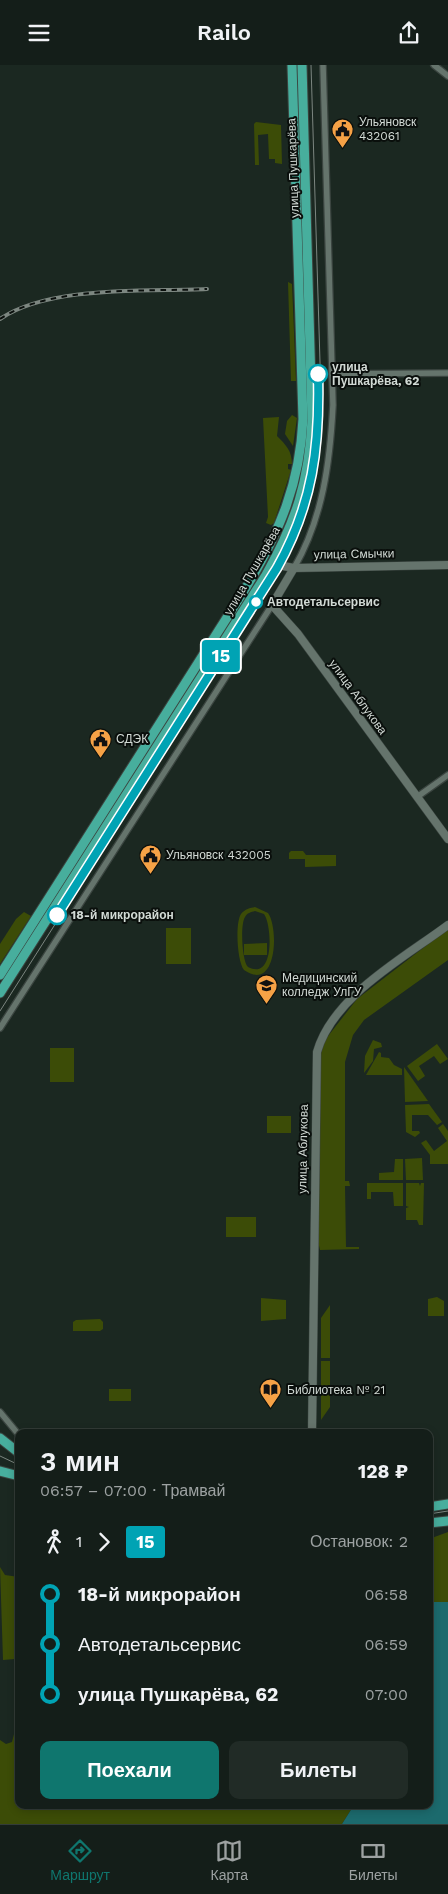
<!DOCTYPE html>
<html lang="ru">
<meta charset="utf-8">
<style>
:root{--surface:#141e19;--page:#212b26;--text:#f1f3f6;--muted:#9da2a2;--line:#333c38;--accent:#0f766e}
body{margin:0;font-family:"Work Sans",sans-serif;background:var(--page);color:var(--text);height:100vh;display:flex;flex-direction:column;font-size:19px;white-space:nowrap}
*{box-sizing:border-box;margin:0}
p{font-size:16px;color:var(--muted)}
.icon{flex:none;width:28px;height:28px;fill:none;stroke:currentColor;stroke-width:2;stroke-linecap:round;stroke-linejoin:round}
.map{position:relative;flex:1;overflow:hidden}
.panel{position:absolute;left:15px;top:1364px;width:418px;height:380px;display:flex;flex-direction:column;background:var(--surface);border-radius:10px;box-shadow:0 2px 8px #0003,0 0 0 1px var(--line)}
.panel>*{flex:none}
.badge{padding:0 10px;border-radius:4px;font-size:18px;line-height:32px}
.map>.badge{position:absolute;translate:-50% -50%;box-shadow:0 0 0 2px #fff}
.legs{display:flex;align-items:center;gap:8px;height:55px;padding:0 25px;font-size:16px}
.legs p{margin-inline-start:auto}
.summary{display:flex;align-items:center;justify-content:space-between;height:85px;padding:0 25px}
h1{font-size:28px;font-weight:600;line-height:38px}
.cta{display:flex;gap:10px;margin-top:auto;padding:10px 25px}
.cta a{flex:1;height:58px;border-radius:10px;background:var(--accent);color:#fff;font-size:20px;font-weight:600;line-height:58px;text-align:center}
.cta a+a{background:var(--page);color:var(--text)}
ul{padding:0 25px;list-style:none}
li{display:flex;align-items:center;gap:18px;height:50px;font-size:19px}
li i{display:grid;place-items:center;width:8px;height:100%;margin:0 6px;background:currentColor}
li i::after{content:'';width:12px;height:12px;margin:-6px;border:4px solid;border-radius:50%;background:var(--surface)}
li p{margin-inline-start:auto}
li:first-child i{background:linear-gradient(#0000 50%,currentColor 0)}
li:last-child i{background:linear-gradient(currentColor 50%,#0000 0)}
header{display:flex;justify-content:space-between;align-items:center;height:65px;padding:0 25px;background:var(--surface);font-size:22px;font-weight:600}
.tab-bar{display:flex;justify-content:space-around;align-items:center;height:70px;border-top:1px solid var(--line);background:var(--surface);font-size:14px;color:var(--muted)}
.tab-bar a{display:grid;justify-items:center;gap:2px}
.tab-bar .on{color:var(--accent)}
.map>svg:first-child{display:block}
</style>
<header><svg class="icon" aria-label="menu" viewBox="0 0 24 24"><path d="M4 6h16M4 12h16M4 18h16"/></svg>Railo<svg class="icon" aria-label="share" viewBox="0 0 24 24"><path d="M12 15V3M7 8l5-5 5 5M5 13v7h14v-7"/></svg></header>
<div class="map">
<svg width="448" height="1759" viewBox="0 0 448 1759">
<rect width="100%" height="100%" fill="#1b2821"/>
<g fill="#3c4c07" fill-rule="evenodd">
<polygon points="256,57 281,60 282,99 275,98 275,94 269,94 268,69 258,70 259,100 255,100 254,59"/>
<polygon points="288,217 292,219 296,316 291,316"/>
<polygon points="292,350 297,353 293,381 285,369 287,356"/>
<path d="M279,352L277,371C286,380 292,386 292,399H288V404L291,405L274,458L271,460L266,458L268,452L263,353Z"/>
<polygon points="291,786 303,786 306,790 336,790 336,801 305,802 305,794 289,794 289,788"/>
<path d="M255,842L268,848C279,863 277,928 244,905C237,896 235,858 241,849C245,844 250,843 255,842ZM255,846L264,849C272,860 275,916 248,902C242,896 240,860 245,852C247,848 251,847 255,846Z"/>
<polygon points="24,847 31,851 0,899 0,879 16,854"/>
<rect x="166" y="863" width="25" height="36"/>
<polygon points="445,866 448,866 448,895 364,955 353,970 345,997 345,1116 349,1116 350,1121 345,1121 346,1182 359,1182 359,1184 320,1185 318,1176 320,990 325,975 357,934"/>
<polygon points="267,878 267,890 244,890 244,879"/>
<polygon points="373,975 381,978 382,982 374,984 373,996 364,1008 365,991"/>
<polygon points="437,979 448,994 440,999 434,991 419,1001 425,1011 418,1016 407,1001"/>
<rect x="50" y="983" width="24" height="34"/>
<polygon points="379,987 381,988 381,992 389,993 394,1000 402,1004 402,1010 366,1010"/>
<polygon points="404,1002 428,1036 405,1037"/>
<polygon points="429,1039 442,1057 437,1060 428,1050 412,1050 412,1066 419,1066 420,1068 415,1072 406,1067 405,1040"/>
<rect x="267" y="1051" width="24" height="17"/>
<polygon points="443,1059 448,1066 448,1099 430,1099 430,1090 421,1078 426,1075 434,1086 447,1076 438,1063"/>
<polygon points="422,1093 423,1115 406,1115 405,1094"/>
<polygon points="395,1094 403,1094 403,1115 379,1115 379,1108 394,1107"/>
<polygon points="367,1118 403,1118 403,1141 394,1141 393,1127 371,1127 371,1134 367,1134"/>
<polygon points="406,1118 419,1118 420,1121 421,1118 424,1118 423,1160 419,1160 417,1155 406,1155 406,1143 409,1142 406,1141"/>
<rect x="226" y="1152" width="30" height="20"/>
<polygon points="437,1232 444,1236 444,1251 428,1251 428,1234"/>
<polygon points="261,1233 286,1235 286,1254 261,1256"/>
<polygon points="330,1240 330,1293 321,1293 321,1253"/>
<polygon points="100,1254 103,1257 103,1264 100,1266 73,1266 73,1257 76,1255"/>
<polygon points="321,1296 330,1296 330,1342 321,1355"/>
<rect x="109" y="1324" width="22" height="12"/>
<polygon points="448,1467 448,1537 429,1537 429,1474"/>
<polygon points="0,1502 5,1510 19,1512 19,1600 15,1594 3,1595"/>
<polygon points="19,1649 19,1740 354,1740 342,1759 0,1759 0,1675 6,1679 12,1677"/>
</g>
<polygon fill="#1c6a6d" points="429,1537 448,1537 448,1759 342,1759 354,1740 429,1740"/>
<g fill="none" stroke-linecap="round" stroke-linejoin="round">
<defs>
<g id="street">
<polyline points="434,0 448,11"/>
<polyline points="333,309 448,308"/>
<path d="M294,503C323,453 330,397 333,340L323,0"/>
<polyline points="417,732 448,710"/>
<polyline points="0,963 272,540"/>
<polyline points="0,1347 19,1370"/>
</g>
<g id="secondary">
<polyline points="272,499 294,503 448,500"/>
<polyline points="294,503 272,540 298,569 448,774"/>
<path d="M312,1368L317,987C333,931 404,893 448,860"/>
</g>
<g id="primary">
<path d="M0,910L247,521C280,466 300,418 303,354L292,0"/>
<path d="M0,928L266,510C296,456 309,417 312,355L302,0"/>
<polyline points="0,1373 19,1388"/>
<polyline points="0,1406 19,1411"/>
<polyline points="429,1442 448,1439"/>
<polyline points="429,1458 448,1456"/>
</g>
</defs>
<use href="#street" stroke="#3b4540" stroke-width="8"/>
<use href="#secondary" stroke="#3b4540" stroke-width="9"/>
<use href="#primary" stroke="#3b4540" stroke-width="11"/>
<use href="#street" stroke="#65746c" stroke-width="5.5"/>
<use href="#secondary" stroke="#65746c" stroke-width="8"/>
<use href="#primary" stroke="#47ae9d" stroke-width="9"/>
<g stroke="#7c8680" stroke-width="1">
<path d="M0,946L280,505C305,461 319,414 322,363L311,0"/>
<polyline points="0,1391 19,1400"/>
<polyline points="429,1449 448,1446"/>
</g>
<defs>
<path id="rail" d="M0,254C50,220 146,227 207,224"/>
</defs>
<use href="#rail" stroke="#7c8680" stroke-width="4"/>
<use href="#rail" stroke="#0a0f0c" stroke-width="2" stroke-dasharray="5.5" stroke-linecap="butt"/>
</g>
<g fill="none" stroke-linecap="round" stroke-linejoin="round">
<defs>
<path id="line-1" d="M57,850L277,503C313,439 320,381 318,309"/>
</defs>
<use href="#line-1" stroke="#fff" stroke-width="11"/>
<use href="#line-1" stroke="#00a3b4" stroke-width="8"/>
</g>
<defs>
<symbol id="civic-pin" viewBox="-11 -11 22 30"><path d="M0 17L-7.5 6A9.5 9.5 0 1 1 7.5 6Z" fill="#f6a246" stroke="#0a0f0c"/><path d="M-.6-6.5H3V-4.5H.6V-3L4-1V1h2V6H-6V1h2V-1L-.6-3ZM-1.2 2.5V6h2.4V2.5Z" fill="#111"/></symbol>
<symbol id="university-pin" viewBox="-11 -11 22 30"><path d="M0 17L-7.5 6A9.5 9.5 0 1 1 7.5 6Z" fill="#f6a246" stroke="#0a0f0c"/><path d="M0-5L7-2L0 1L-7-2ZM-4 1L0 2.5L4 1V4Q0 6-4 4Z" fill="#111"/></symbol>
<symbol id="library-pin" viewBox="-11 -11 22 30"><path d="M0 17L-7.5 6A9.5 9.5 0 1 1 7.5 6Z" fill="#f6a246" stroke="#0a0f0c"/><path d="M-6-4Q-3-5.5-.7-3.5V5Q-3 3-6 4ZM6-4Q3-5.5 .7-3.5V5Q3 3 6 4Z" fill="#111"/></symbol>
</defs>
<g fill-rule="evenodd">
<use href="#civic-pin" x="330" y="52" width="25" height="34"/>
<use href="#civic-pin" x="88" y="662" width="25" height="34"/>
<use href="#civic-pin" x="138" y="778" width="25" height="34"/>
<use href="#university-pin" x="254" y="908" width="25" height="34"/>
<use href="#library-pin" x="258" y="1312" width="25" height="34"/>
</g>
<g fill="#fff" stroke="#00a3b4" stroke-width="2.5">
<circle cx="318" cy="309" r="9"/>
<circle cx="256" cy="537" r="6"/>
<circle cx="57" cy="850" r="9"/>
</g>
<g text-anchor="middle" stroke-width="4" stroke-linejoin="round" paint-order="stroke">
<g font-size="12" fill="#d2dad5" stroke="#0a0f0c" text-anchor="start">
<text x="359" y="61">Ульяновск<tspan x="359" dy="14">432061</tspan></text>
<text x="116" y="678">СДЭК</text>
<text x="166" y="794">Ульяновск 432005</text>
<text x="282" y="917">Медицинский<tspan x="282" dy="14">колледж УлГУ</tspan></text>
<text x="287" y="1329">Библиотека № 21</text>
</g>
<g font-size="12" fill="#d2dad5" stroke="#0a0f0c">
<text transform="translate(293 103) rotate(-92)" y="4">улица Пушкарёва</text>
<text transform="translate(354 489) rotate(-1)" y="4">улица Смычки</text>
<text transform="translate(252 506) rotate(-60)" y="4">улица Пушкарёва</text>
<text transform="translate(358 632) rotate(54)" y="4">улица Аблукова</text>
<text transform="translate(303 1084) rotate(-89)" y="4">улица Аблукова</text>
</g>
<g font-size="12" font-weight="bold" fill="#d2dad5" stroke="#0a0f0c" text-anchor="start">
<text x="332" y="306">улица<tspan x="332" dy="14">Пушкарёва, 62</tspan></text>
<text x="267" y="541">Автодетальсервис</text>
<text x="71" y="854">18-й микрорайон</text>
</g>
</g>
</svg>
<b class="badge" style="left:221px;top:591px;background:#00a3b4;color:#fff">15</b>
<section class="panel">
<div class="summary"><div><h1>3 мин</h1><p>06:57 – 07:00 · Трамвай</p></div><b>128 ₽</b></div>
<div class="legs"><svg class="icon" aria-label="walk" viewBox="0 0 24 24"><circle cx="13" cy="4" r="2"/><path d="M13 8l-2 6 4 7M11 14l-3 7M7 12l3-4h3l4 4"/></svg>1<svg class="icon" aria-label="forward" viewBox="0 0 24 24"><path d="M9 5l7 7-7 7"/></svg><b class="badge" style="background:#00a3b4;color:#fff">15</b><p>Остановок: 2</p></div>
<ul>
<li><i style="color:#00a3b4"></i><b>18-й микрорайон</b><p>06:58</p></li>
<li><i style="color:#00a3b4"></i><span>Автодетальсервис</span><p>06:59</p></li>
<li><i style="color:#00a3b4"></i><b>улица Пушкарёва, 62</b><p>07:00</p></li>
</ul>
<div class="cta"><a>Поехали</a><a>Билеты</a></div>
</section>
</div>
<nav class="tab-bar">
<a class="on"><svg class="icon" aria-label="directions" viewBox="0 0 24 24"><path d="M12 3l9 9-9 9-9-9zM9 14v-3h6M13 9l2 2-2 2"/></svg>Маршрут</a>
<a><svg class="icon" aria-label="map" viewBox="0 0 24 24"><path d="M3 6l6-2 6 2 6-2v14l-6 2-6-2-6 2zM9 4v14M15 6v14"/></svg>Карта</a>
<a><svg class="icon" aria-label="tickets" viewBox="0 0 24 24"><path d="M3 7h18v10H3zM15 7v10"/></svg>Билеты</a>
</nav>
